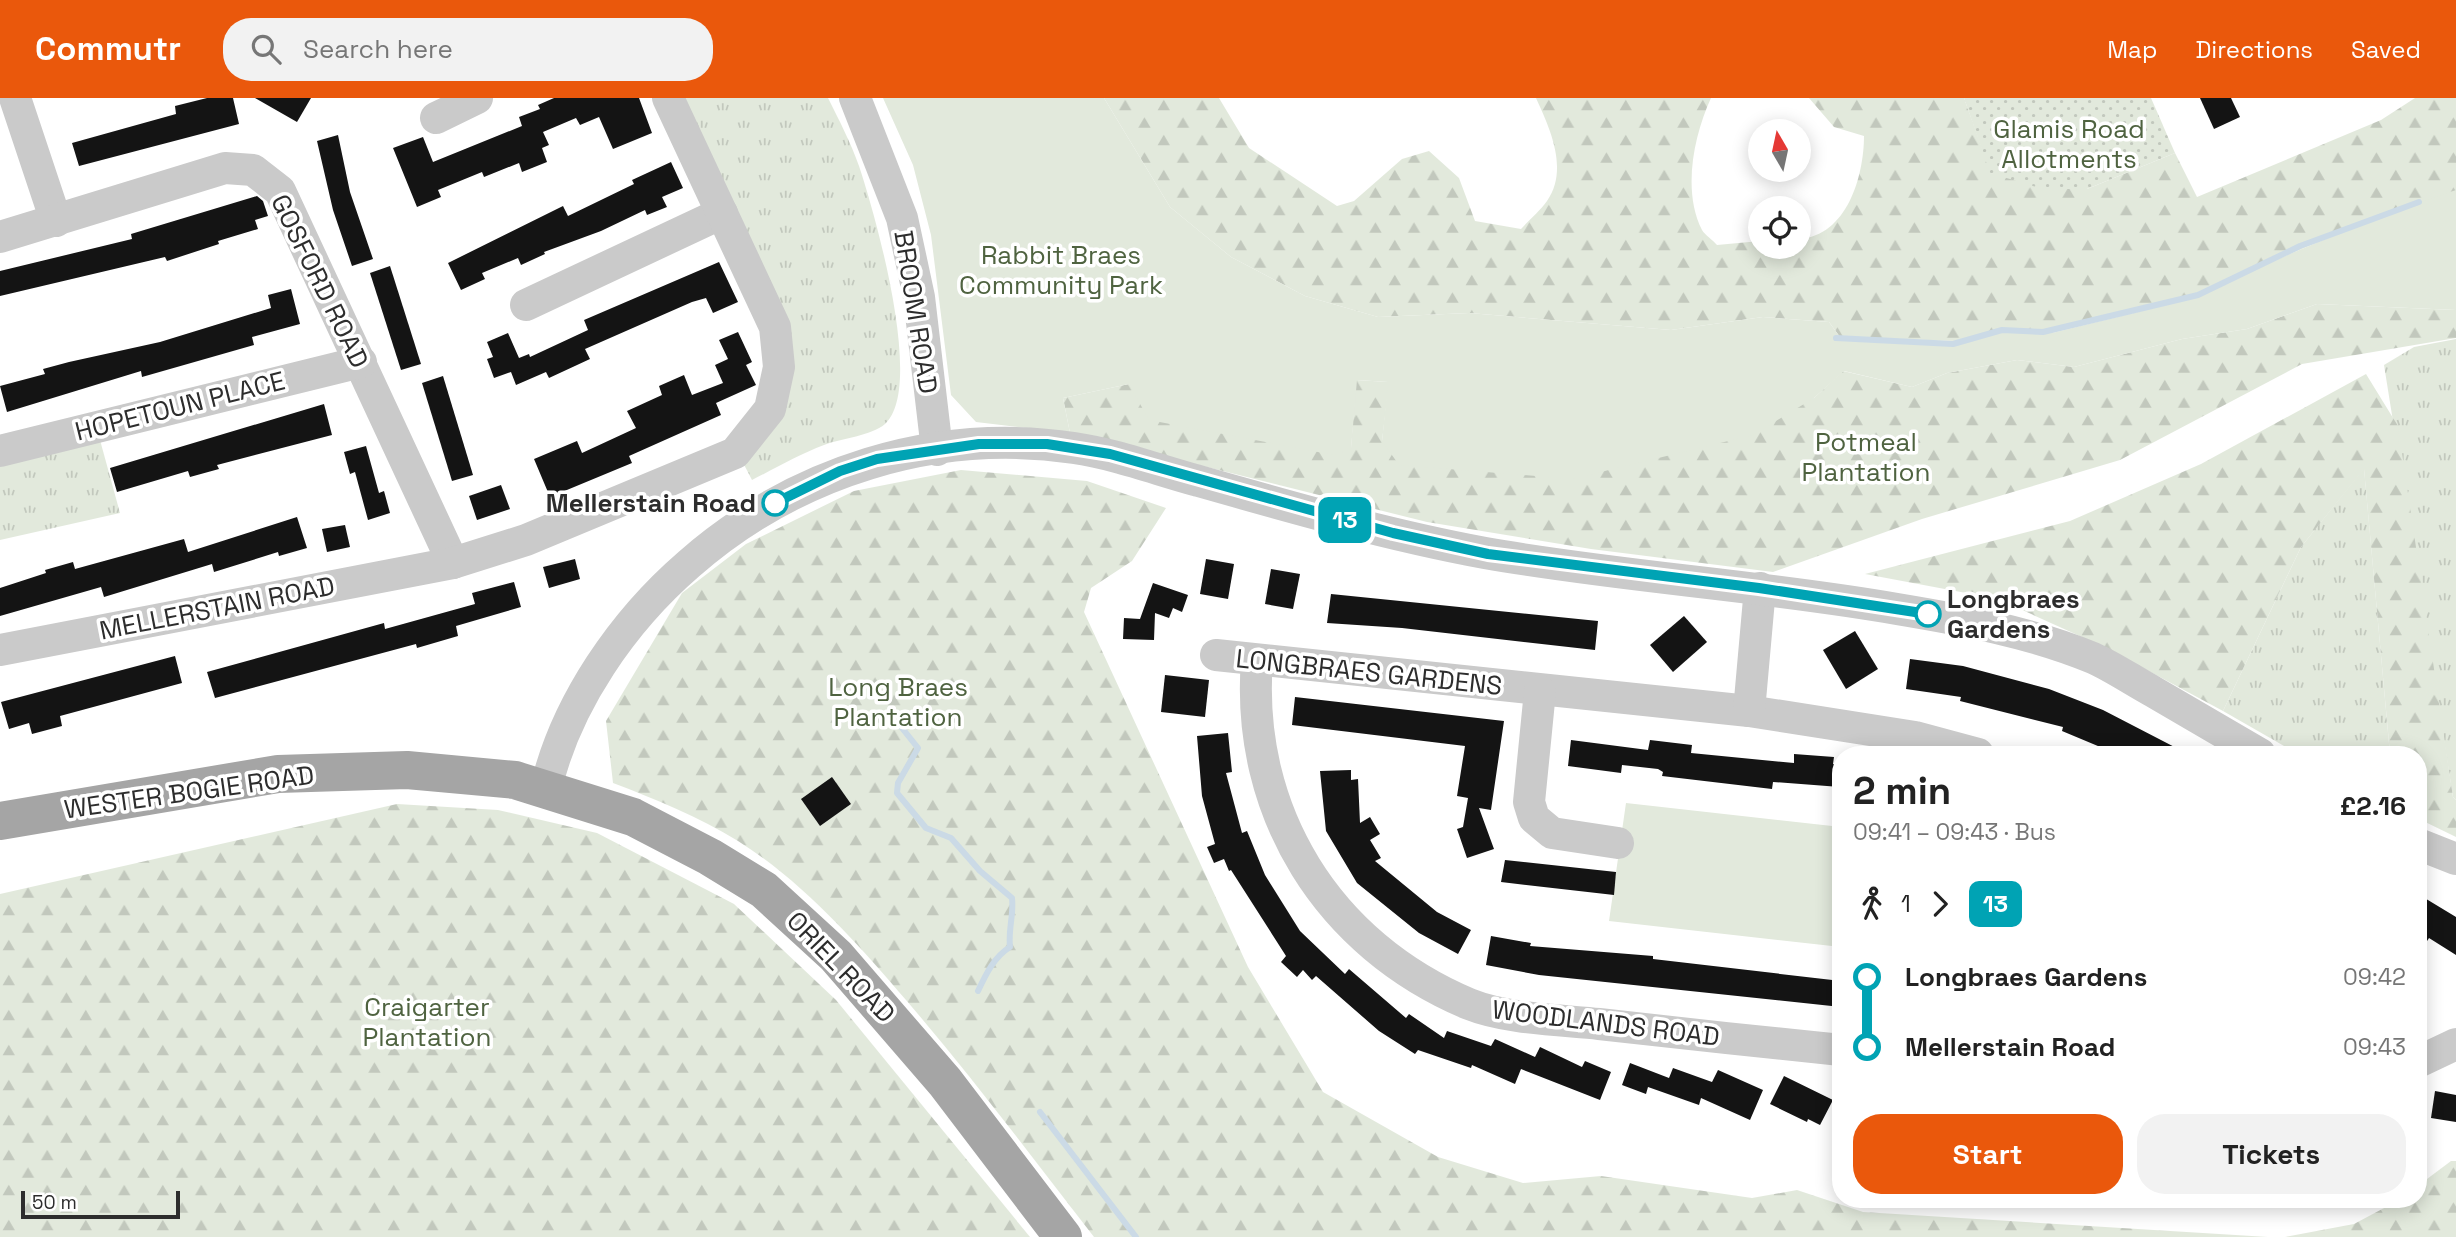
<!DOCTYPE html>
<meta charset="utf-8">
<style>
:root{--surface:#fff;--page:#f2f2f2;--text:#222;--muted:#767676;--accent:#ea580c}
body{margin:0;font-family:"Space Grotesk",sans-serif;background:var(--page);color:var(--text);height:100vh;display:flex;flex-direction:column;font-size:26px;white-space:nowrap}
*{box-sizing:border-box;margin:0}
p{font-size:23px;color:var(--muted)}
.icon{flex:none;width:38px;height:38px;fill:none;stroke:currentColor;stroke-width:2;stroke-linecap:round;stroke-linejoin:round}
.map{position:relative;flex:1;overflow:hidden}
.side{position:absolute;left:1832px;top:648px;width:595px;height:462px;display:flex;flex-direction:column;background:var(--surface);border-radius:28px;box-shadow:0 4px 18px #0003}
.side>*{flex:none}
.badge{padding:0 14px;border-radius:10px;font-size:24px;line-height:46px}
.needle{width:46px;rotate:351deg}
.controls{position:absolute;left:1748px;top:21px;display:grid;gap:14px}
.controls a{display:grid;place-items:center;width:63px;height:63px;border-radius:50%;background:var(--surface);box-shadow:0 4px 18px #0003;font-size:35px}
.scale{position:absolute;left:21px;bottom:18px;width:159px;box-sizing:border-box;padding-left:7px;border:4px solid #2d2d2d;border-top:0;font-size:19px;line-height:24px;white-space:nowrap;color:#2d2d2d;-webkit-text-stroke:5px #fff;paint-order:stroke}
.map>.badge{position:absolute;translate:-50% -50%;box-shadow:0 0 0 4px #fff}
.legs{display:flex;align-items:center;gap:10px;height:77px;padding:0 21px;font-size:23px}
.legs p{margin-inline-start:auto}
.summary{display:flex;align-items:center;justify-content:space-between;height:119px;padding:0 21px}
h1{font-size:38px;font-weight:800;line-height:52px}
.action{display:flex;gap:14px;margin-top:auto;padding:14px 21px}
.action a{flex:1;height:80px;border-radius:28px;background:var(--accent);color:#fff;font-size:28px;font-weight:800;line-height:80px;text-align:center}
.action a+a{background:var(--page);color:var(--text)}
ul{padding:0 21px;list-style:none}
li{display:flex;align-items:center;gap:24px;height:70px;font-size:26px}
li i{display:grid;place-items:center;width:10px;height:100%;margin:0 9px;background:currentColor}
li i::after{content:'';width:18px;height:18px;margin:-9px;border:5px solid;border-radius:50%;background:var(--surface)}
li p{margin-inline-start:auto}
li:first-child i{background:linear-gradient(#0000 50%,currentColor 0)}
li:last-child i{background:linear-gradient(currentColor 50%,#0000 0)}
header{display:flex;align-items:center;gap:42px;box-sizing:border-box;height:98px;padding:0 35px;background:var(--accent);color:#fff}
header strong{font-size:33px}
nav{display:flex;gap:38px;margin-inline-start:auto;font-size:24px}
.search{width:490px;height:63px;background:var(--page);display:flex;align-items:center;gap:18px;box-sizing:border-box;padding:0 24px;border-radius:28px;color:var(--muted);font-size:26px}
.map>svg:first-child{display:block}
</style>
<header>
<strong>Commutr</strong>
<div class="search"><svg class="icon" aria-label="search" viewBox="0 0 24 24"><circle cx="10" cy="10" r="6"/><path d="M15 15l6 6"/></svg>Search here</div>
<nav><a>Map</a><a>Directions</a><a>Saved</a></nav>
</header>
<div class="map">
<svg width="2456" height="1139" viewBox="0 0 2456 1139">
<defs>
<pattern id="grass-tufts" width="24" height="20" patternUnits="userSpaceOnUse" patternTransform="scale(1.75)"><rect width="24" height="20" fill="#e2e9dc"/><path d="M3 7l-1-3M5 7V3M7 7l1-3M15 17l-1-3M17 17v-4M19 17l1-3" fill="none" stroke="#c2c8bd"/></pattern>
<pattern id="forest-firs" width="22" height="20" patternUnits="userSpaceOnUse" patternTransform="scale(1.75)"><rect width="22" height="20" fill="#e2e9dc"/><path d="M5 1l3.5 6h-7zM16 11l3.5 6h-7z" fill="#c2c8bd"/></pattern>
<pattern id="garden-dots" width="8" height="8" patternUnits="userSpaceOnUse" patternTransform="scale(1.75)"><rect width="8" height="8" fill="#e2e9dc"/><path d="M2 2h.1M6 6h.1" fill="none" stroke="#c2c8bd" stroke-width="1.8" stroke-linecap="round"/></pattern>
</defs>
<rect width="100%" height="100%" fill="#fff"/>
<g fill="url(#grass-tufts)">
<path d="M681,0H828C839,22 851,45 859,68C875,116 925,290 885,326C871,338 842,340 824,347C800,356 776,370 752,382L739,357L785,297Z"/>
<polygon points="2456,241 2456,702 2453,699 2384,267 2414,249"/>
<polygon points="100,342 120,415 0,442 0,366"/>
<polygon points="2364,370 2390,656 2298,656 2223,613 2301,449"/>
</g>
<g fill="url(#forest-firs)">
<path d="M1104,0H1219L1249,50L1337,108L1354,103L1402,61L1429,53L1459,80L1475,123L1521,131C1529,122 1540,113 1547,103C1569,71 1550,31 1536,0H1711C1694,37 1682,93 1702,132C1705,137 1713,142 1717,147L1760,143V149H1799V141C1847,138 1864,78 1864,38L1834,29L1809,0H1964L1991,75L2087,91L2175,55L2197,99L2381,22L2415,0H2456V172L2393,113L2170,206L2052,235L2004,233L1956,243L1840,239L1829,224L1763,219L1671,232L1469,215L1378,219L1305,198L1231,159L1170,109Z"/>
<polygon points="2317,206 2456,212 2456,240 2302,266 2120,362 1922,421 1773,474 1591,451 1427,424 1070,335 1063,300 1129,286 1351,350 1356,282 1389,284 1382,343 1814,300 1843,273 1912,289 1947,275 2017,262 2074,269 2182,241 2247,231"/>
<polygon points="2366,276 2398,328 2453,699 2456,702 2456,739 2419,721 2418,656 2390,656 2364,371 2301,449 2223,613 2104,549 1998,501 1865,476 2070,423 2201,366"/>
<path d="M961,372L1087,383L1166,410L1132,463L1091,490L1084,514L1248,869L1323,994L1438,1059L1523,1085L1601,1078L1752,1100L1797,1092L1863,1114L2268,1139H1094C1032,1059 972,979 906,902C856,844 803,784 738,743C699,719 655,701 613,685L606,623L682,495L746,446L854,393Z"/>
<polygon points="397,706 498,712 597,735 734,806 836,902 1030,1139 0,1139 0,796"/>
<polygon points="2451,1063 2456,1063 2456,1139 2285,1139 2354,1126 2401,1101 2418,1101 2419,1087"/>
</g>
<g fill="#e2e9dc">
<polygon points="883,0 1104,0 1170,109 1231,159 1305,198 1378,219 1469,215 1671,232 1763,219 1829,224 1840,239 1956,243 2004,233 2052,235 2170,206 2393,113 2456,92 2456,212 2317,206 2247,231 2182,241 2074,269 2017,262 1947,275 1912,289 1844,273 1814,300 1753,337 1572,381 1399,367 1382,343 1388,284 1357,282 1351,351 1334,357 1149,322 1129,286 1063,300 1070,335 976,324 951,297 931,137 913,67"/>
<polygon points="1626,705 1841,729 1841,849 1609,823"/>
</g>
<polygon fill="url(#garden-dots)" points="1964,0 2151,0 2175,55 2087,91 2043,91 1990,75"/>
<g fill="none" stroke-linecap="round" stroke-linejoin="round">
<g stroke="#cbdae6" stroke-width="6">
<polyline points="1836,240 1953,246 2002,232 2043,234 2198,197 2300,148 2419,104"/>
<path d="M900,619L902,630L918,650L898,685L897,695L926,730L951,740L980,773L1012,800C1014,817 1008,831 1010,849C994,859 986,876 978,893"/>
<polyline points="1040,1014 1136,1139"/>
</g>
</g>
<g fill="#141414">
<polygon points="207,0 233,0 239,26 79,68 72,45 176,16 175,8"/>
<polygon points="255,0 311,0 297,24"/>
<polygon points="554,0 639,0 652,35 613,51 599,19 580,27 576,20 543,34 549,47 542,50 547,64 522,74 519,65 484,79 482,74 438,92 441,99 417,109 393,50 423,39 433,64 522,28 519,19 540,11 538,7"/>
<polygon points="2200,0 2231,0 2240,19 2214,31"/>
<polygon points="338,37 350,94 373,161 352,168 333,112 317,43"/>
<polygon points="671,64 683,90 662,99 667,109 647,117 645,112 601,133 544,154 545,156 521,167 518,160 482,175 485,181 461,192 448,165 563,108 568,118 634,86 632,82"/>
<polygon points="257,98 263,103 268,118 255,122 258,131 218,143 219,146 167,163 165,159 0,198 0,173 132,141 131,136"/>
<polygon points="719,164 738,204 713,215 706,200 692,204 585,251 590,261 549,280 546,274 516,287 511,274 494,280 487,261 493,259 487,244 508,235 519,260 529,256 530,259 588,232 584,222"/>
<polygon points="390,168 421,266 401,272 370,175"/>
<polygon points="291,191 300,226 252,239 254,247 142,279 141,273 7,314 0,288 45,276 43,271 69,264 160,244 271,210 268,197"/>
<polygon points="738,234 752,264 746,267 756,287 716,305 721,317 629,358 632,365 550,399 534,361 577,343 582,355 636,330 627,313 662,297 659,288 684,277 692,297 723,285 715,267 728,261 719,242"/>
<polygon points="443,278 473,377 452,383 422,285"/>
<polygon points="324,306 332,337 217,367 219,371 190,379 188,373 117,394 110,370"/>
<polygon points="366,348 379,395 384,393 390,415 368,422 355,374 350,376 344,354"/>
<polygon points="501,387 510,411 477,422 469,398"/>
<polygon points="297,419 307,450 279,458 278,454 214,474 212,466 104,499 101,489 0,518 0,490 46,475 45,472 73,464 75,471 184,441 188,454"/>
<polygon points="345,427 350,449 327,454 322,431"/>
<polygon points="575,461 580,481 549,490 543,469"/>
<polygon points="1206,461 1234,466 1228,501 1200,496"/>
<polygon points="1271,471 1300,476 1293,511 1265,506"/>
<polygon points="514,484 521,509 456,528 458,538 417,550 416,546 215,600 207,574 384,525 385,531 475,506 472,495"/>
<polygon points="1153,485 1188,497 1182,514 1173,510 1169,520 1155,515 1154,542 1123,541 1124,520 1140,521"/>
<polygon points="1331,496 1598,523 1595,552 1402,530 1327,525"/>
<polygon points="1684,518 1707,544 1673,574 1650,547"/>
<polygon points="1855,533 1878,571 1846,591 1823,552"/>
<polygon points="175,558 182,585 60,618 62,628 32,636 29,625 9,631 1,604"/>
<polygon points="1910,561 1963,568 2049,591 2103,612 2188,656 2117,656 2062,633 2063,629 1960,603 1961,599 1906,591"/>
<polygon points="1165,577 1209,582 1205,619 1161,614"/>
<polygon points="1295,599 1504,623 1491,712 1479,710 1494,751 1467,760 1457,731 1463,729 1468,700 1457,698 1465,648 1292,627"/>
<polygon points="1228,635 1232,674 1226,675 1242,735 1247,733 1265,777 1300,833 1345,876 1349,871 1406,920 1409,916 1444,940 1447,933 1491,948 1495,941 1535,959 1540,949 1582,969 1585,963 1611,974 1600,1002 1521,971 1515,986 1472,967 1471,970 1418,952 1415,956 1379,933 1316,878 1312,882 1303,872 1297,879 1281,864 1286,858 1231,772 1229,773 1224,761 1214,765 1207,749 1215,746 1202,698 1197,638"/>
<polygon points="1571,642 1648,652 1650,642 1692,647 1691,655 1794,665 1794,656 1834,659 1833,666 1841,667 1840,689 1773,684 1772,691 1662,678 1663,674 1658,671 1622,667 1621,675 1568,668"/>
<polygon points="1351,672 1351,682 1358,681 1360,725 1370,719 1380,736 1370,742 1381,760 1375,763 1437,814 1471,832 1458,856 1419,835 1357,785 1326,733 1320,673"/>
<polygon points="832,679 851,706 820,728 801,701"/>
<polygon points="1505,762 1616,774 1614,797 1501,784"/>
<polygon points="2418,796 2456,819 2456,857 2429,840 2418,857"/>
<polygon points="1491,838 1531,845 1530,848 1653,858 1653,861 1841,883 1841,909 1539,877 1486,867"/>
<polygon points="1630,965 1669,980 1673,970 1712,984 1718,972 1763,992 1750,1022 1701,1000 1699,1007 1648,989 1646,996 1622,987"/>
<polygon points="1784,978 1833,1002 1820,1027 1808,1021 1807,1024 1770,1006"/>
<polygon points="2435,993 2456,997 2456,1024 2431,1020"/>
</g>
<g fill="none" stroke-linecap="round" stroke-linejoin="round">
<g stroke="#cacaca" stroke-width="32">
<polyline points="15,0 56,123"/>
<polyline points="855,0 902,120 919,199 937,352"/>
<polyline points="436,20 477,0"/>
<polyline points="0,139 225,70 253,72 280,93 453,465"/>
<polyline points="526,207 722,115"/>
<polyline points="0,353 361,264"/>
<polyline points="0,552 453,465 526,442 735,355 770,311 779,269 775,229 668,0"/>
<polyline points="1216,557 1749,613 1915,639 1978,656"/>
<path d="M1257,562C1245,714 1328,847 1469,906C1506,921 1560,922 1599,926C1680,935 1760,944 1841,952"/>
<polyline points="1540,593 1529,704 1534,720 1552,735 1618,745"/>
<polyline points="1749,613 1760,490"/>
<path d="M546,690C566,605 623,523 689,466C794,374 935,329 1074,350C1115,356 1155,371 1195,382C1290,409 1388,437 1485,455C1621,479 1760,487 1897,511C1963,522 2030,534 2093,560C2113,569 2132,582 2152,593C2188,614 2224,635 2260,656"/>
<polyline points="2418,746 2456,761"/>
<polyline points="2418,964 2456,946"/>
</g>
<polyline stroke="#a5a5a5" stroke-width="38" points="0,723 278,676 407,672 515,682 633,719 710,759 764,792 836,858 945,984 1063,1139"/>
</g>
<g fill="none" stroke-linecap="round" stroke-linejoin="round">
<defs>
<polyline id="line-1" points="775,405 840,373 877,361 979,346 1047,346 1110,356 1393,435 1488,456 1759,490 1928,516"/>
</defs>
<use href="#line-1" stroke="#fff" stroke-width="16"/>
<use href="#line-1" stroke="#00a3b4" stroke-width="10"/>
</g>
<g fill="#fff" stroke="#00a3b4" stroke-width="3.5">
<circle cx="775" cy="405" r="12"/>
<circle cx="1928" cy="516" r="12"/>
</g>
<g text-anchor="middle" stroke-width="7" stroke-linejoin="round" paint-order="stroke">
<g font-size="26" fill="#4f6340" stroke="#fff">
<text x="2069" y="40">Glamis Road<tspan x="2069" dy="30">Allotments</tspan></text>
<text x="1061" y="166">Rabbit Braes<tspan x="1061" dy="30">Community Park</tspan></text>
<text x="1866" y="353">Potmeal<tspan x="1866" dy="30">Plantation</tspan></text>
<text x="898" y="598">Long Braes<tspan x="898" dy="30">Plantation</tspan></text>
<text x="427" y="918">Craigarter<tspan x="427" dy="30">Plantation</tspan></text>
</g>
<g font-size="26" fill="#2d2d2d" stroke="#fff">
<text transform="translate(320 183) rotate(64)" y="9">GOSFORD ROAD</text>
<text transform="translate(916 214) rotate(81)" y="9">BROOM ROAD</text>
<text transform="translate(180 308) rotate(-14)" y="9">HOPETOUN PLACE</text>
<text transform="translate(217 510) rotate(-11)" y="9">MELLERSTAIN ROAD</text>
<text transform="translate(1369 574) rotate(6)" y="9">LONGBRAES GARDENS</text>
<text transform="translate(189 694) rotate(-8)" y="9">WESTER BOGIE ROAD</text>
<text transform="translate(841 869) rotate(46)" y="9">ORIEL ROAD</text>
<text transform="translate(1606 925) rotate(7)" y="9">WOODLANDS ROAD</text>
</g>
<g font-size="26" font-weight="bold" fill="#2d2d2d" stroke="#fff" text-anchor="end">
<text x="756" y="414">Mellerstain Road</text>
<text x="1947" y="510" text-anchor="start">Longbraes<tspan x="1947" dy="30">Gardens</tspan></text>
</g>
</g>
</svg>
<div class="controls">
<a><svg class="needle" viewBox="-14 -14 28 28"><path d="M0-13l5 13h-10z" fill="#e53935"/><path d="M0 13l5-13h-10z" fill="#767676"/></svg></a>
<a><svg class="icon" aria-label="locate" viewBox="0 0 24 24"><circle cx="12" cy="12" r="6"/><path d="M12 2v4M12 18v4M2 12h4M18 12h4"/></svg></a>
</div>
<div class="scale">50 m</div>
<b class="badge" style="left:1345px;top:422px;background:#00a3b4;color:#fff">13</b>
<section class="side">
<div class="summary"><div><h1>2 min</h1><p>09:41 – 09:43 · Bus</p></div><b>£2.16</b></div>
<div class="legs"><svg class="icon" aria-label="walk" viewBox="0 0 24 24"><circle cx="13" cy="4" r="2"/><path d="M13 8l-2 6 4 7M11 14l-3 7M7 12l3-4h3l4 4"/></svg>1<svg class="icon" aria-label="forward" viewBox="0 0 24 24"><path d="M9 5l7 7-7 7"/></svg><b class="badge" style="background:#00a3b4;color:#fff">13</b></div>
<ul>
<li><i style="color:#00a3b4"></i><b>Longbraes Gardens</b><p>09:42</p></li>
<li><i style="color:#00a3b4"></i><b>Mellerstain Road</b><p>09:43</p></li>
</ul>
<div class="action"><a>Start</a><a>Tickets</a></div>
</section>
</div>
